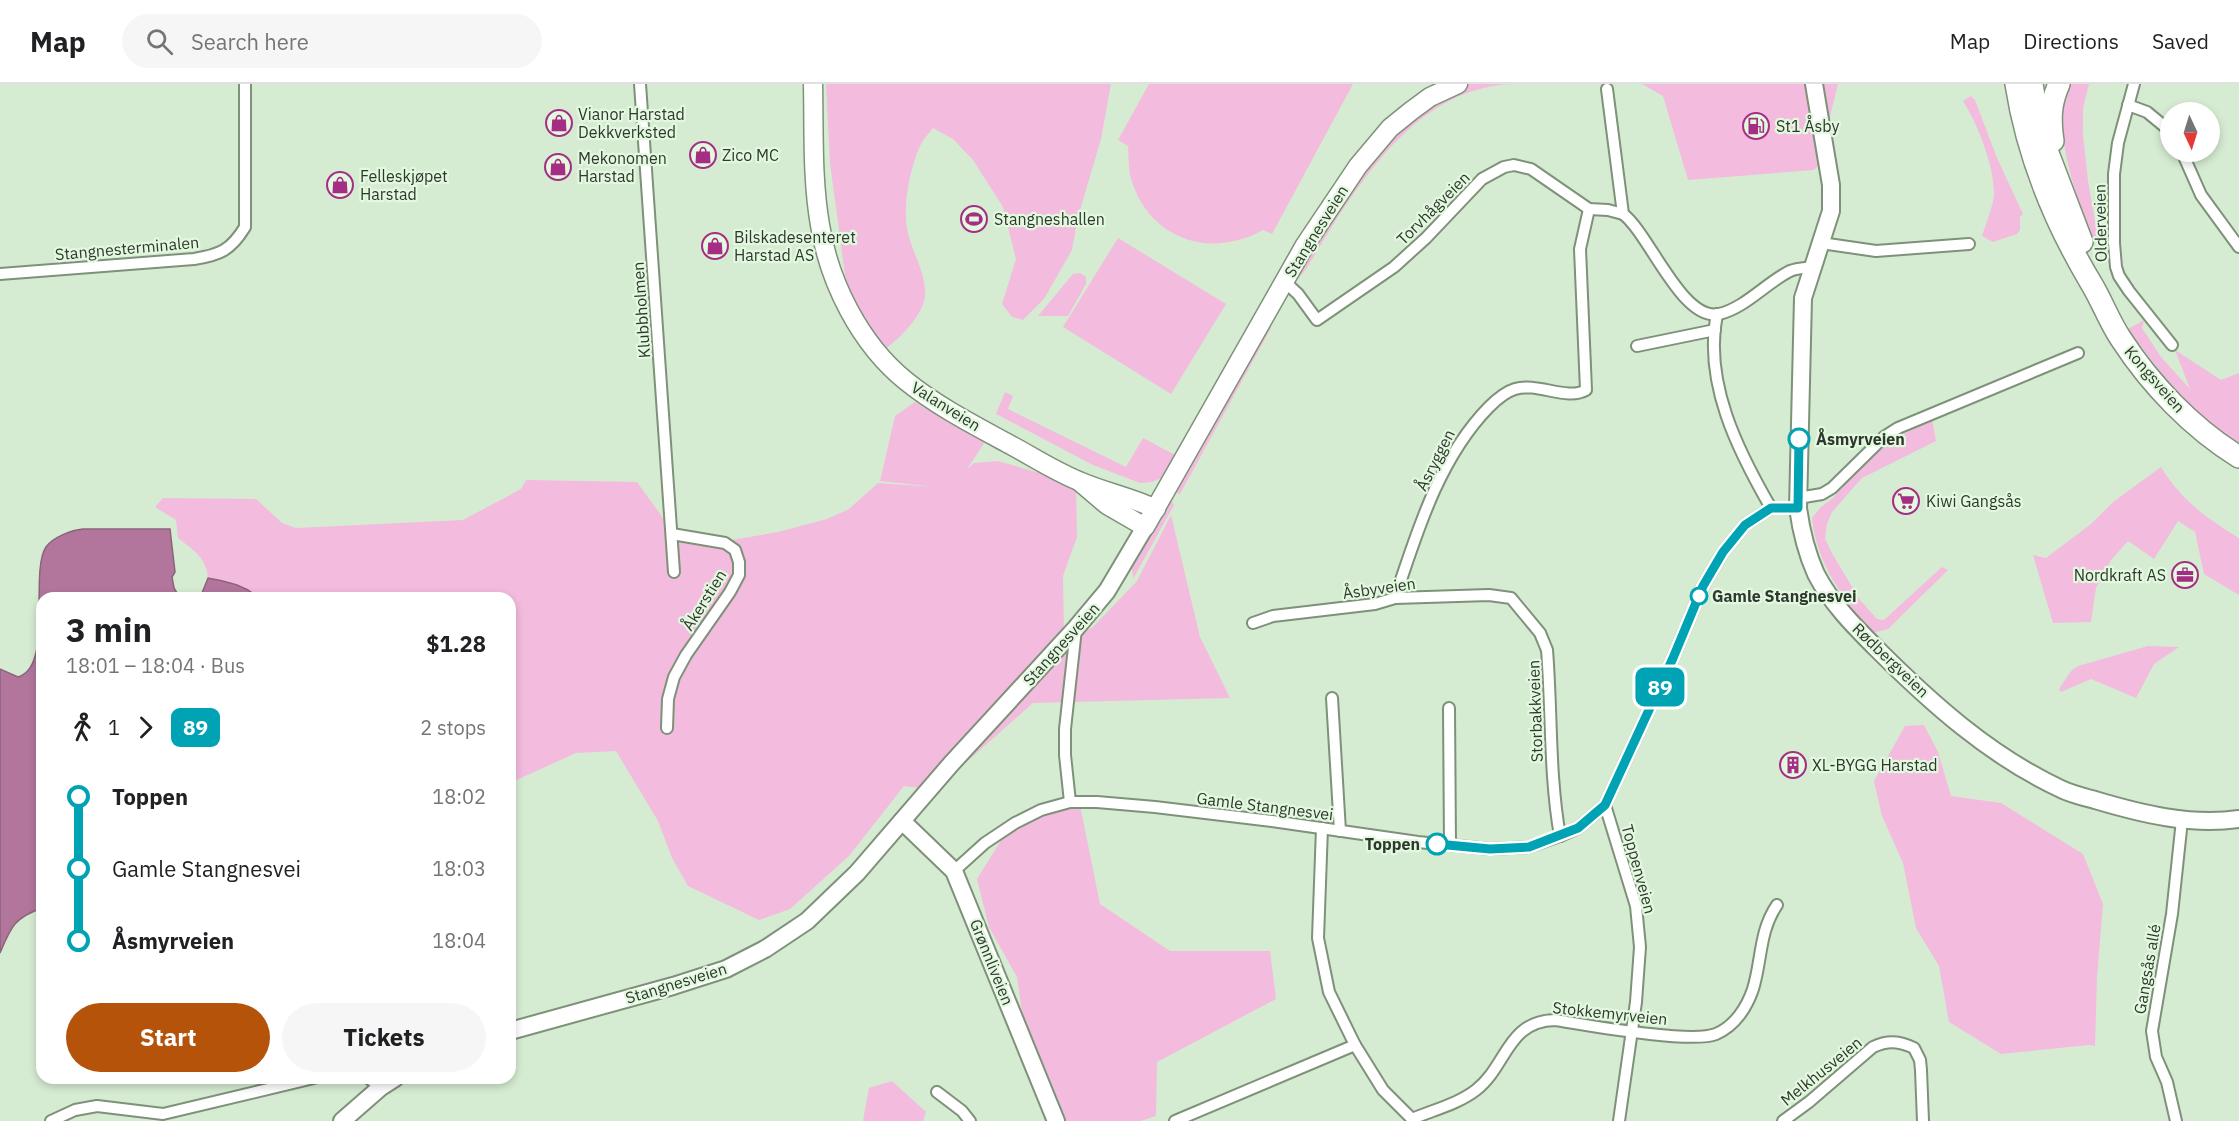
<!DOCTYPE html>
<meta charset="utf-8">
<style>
:root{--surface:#fff;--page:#f6f6f6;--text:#202124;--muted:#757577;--line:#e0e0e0;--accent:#b45309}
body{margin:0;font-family:"IBM Plex Sans",sans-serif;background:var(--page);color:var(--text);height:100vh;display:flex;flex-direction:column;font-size:22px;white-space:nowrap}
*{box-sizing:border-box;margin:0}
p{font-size:20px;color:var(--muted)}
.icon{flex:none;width:33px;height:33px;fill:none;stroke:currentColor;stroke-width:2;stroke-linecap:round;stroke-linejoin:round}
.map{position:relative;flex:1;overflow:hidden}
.panel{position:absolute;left:36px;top:508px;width:480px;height:492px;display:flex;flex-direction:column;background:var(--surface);border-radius:18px;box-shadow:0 3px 9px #0003}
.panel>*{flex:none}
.badge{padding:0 12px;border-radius:9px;font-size:21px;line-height:39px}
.needle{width:39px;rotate:176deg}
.fabs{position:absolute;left:2160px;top:18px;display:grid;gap:12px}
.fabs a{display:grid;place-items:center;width:60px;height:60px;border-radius:50%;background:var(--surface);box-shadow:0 3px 9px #0003;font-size:30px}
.map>.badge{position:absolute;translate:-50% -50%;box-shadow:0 0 0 3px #fff}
.legs{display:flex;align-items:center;gap:9px;height:66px;padding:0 30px;font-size:20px}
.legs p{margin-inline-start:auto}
.overview{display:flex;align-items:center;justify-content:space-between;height:102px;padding:0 30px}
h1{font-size:33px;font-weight:700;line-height:45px}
.button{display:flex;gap:12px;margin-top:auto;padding:12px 30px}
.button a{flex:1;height:69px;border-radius:36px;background:var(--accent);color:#fff;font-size:24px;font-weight:700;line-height:69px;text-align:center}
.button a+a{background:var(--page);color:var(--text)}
ul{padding:0 30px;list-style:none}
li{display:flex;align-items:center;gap:21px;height:72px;font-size:22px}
li i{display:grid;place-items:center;width:9px;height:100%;margin:0 8px;background:currentColor}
li i::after{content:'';width:15px;height:15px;margin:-8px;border:4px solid;border-radius:50%;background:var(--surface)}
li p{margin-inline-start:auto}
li:first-child i{background:linear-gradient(#0000 50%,currentColor 0)}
li:last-child i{background:linear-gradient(currentColor 50%,#0000 0)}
header{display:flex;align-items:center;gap:36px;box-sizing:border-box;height:84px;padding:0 30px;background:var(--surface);border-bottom:2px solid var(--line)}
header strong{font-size:28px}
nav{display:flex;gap:33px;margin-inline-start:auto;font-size:21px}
.search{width:420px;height:54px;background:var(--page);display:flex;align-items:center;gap:15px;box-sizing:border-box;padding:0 21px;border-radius:33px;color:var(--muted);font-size:22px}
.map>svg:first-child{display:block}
</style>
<header>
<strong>Map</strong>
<div class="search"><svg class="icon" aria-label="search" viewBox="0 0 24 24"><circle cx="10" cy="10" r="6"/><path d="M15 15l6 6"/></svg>Search here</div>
<nav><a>Map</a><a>Directions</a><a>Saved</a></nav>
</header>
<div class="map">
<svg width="2239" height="1037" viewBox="0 0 2239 1037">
<rect width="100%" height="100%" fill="#d6ecd2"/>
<g fill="#f3bbde">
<path d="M826,0H1111L1101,55L1078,133L1072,166L1044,215L1023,236L1012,233L1002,220L1016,175L1003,123L973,76L953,55L933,44C929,49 923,56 920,62C909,87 901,128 909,153C914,171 926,191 925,211C924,232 897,257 881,268L861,246L846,198L830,79Z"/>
<path d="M1149,0H1353L1272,150L1263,146C1211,175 1151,156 1132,98C1128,87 1129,74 1128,62L1118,56Z"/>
<path d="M1446,0H1509C1424,6 1373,79 1331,144C1320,161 1311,180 1298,195V191C1328,140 1366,71 1413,35C1430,21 1450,12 1469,3L1452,4Z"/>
<polygon points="1642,0 1838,0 1818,82 1814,86 1688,96 1663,12"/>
<path d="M2070,0H2089L2083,24V50L2088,97L2098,154L2090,155C2080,118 2046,34 2070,0Z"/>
<path d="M1971,12L1975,16L1997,74L2023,130L2020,133V146L2017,150L1993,158L1982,152C1986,139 1993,123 1994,110C1994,81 1978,41 1963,17Z"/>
<polygon points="1118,154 1226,220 1171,310 1063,243"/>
<polygon points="1080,189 1086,193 1086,200 1068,232 1038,232 1073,190"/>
<polygon points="2144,236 2142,244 2161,273 2190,305 2175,266 2221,296 2239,289 2239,363 2181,315 2128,245"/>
<polygon points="1271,240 1271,244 1180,410 1178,410 1176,406"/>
<polygon points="1005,308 1013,312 1008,325 1126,383 1143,354 1177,372 1166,392 1152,398 1140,399 1093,381 996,330"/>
<path d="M915,318L949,339L985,358L967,385L974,379L998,377L1071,398L1076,402L1077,453L1063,492L1064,554H1073L1093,543L1137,497L1171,431L1200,553L1230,614L1033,619L935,706L904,702L849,772L790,825L759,836L688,802L672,774L658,737L616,667L576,669L510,699V514H259C243,500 228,498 208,494C206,473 194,467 178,454L176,436L155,423L163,414L256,415L282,439L296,444L463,436L521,405L526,396L637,398L679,456L702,461L778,448L827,435L849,425L878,399L936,403L880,397L895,332Z"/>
<path d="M1932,335L1936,357L1862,394L1832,428L1827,440L1825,455L1833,471L1860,516L1877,535L1884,536L1942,483L1948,486L1888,545L1872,549C1843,514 1817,481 1812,434L1821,423L1833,414L1857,387L1891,357Z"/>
<path d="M2161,383C2182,417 2205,433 2239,454V511L2204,490L2195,448L2178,437L2154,475L2128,457L2111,476L2096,504L2091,538L2053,539L2033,471L2046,474L2091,440L2113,418Z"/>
<polygon points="1171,416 1174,421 1133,495 1132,484"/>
<polygon points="2148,562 2179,563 2154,580 2136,614 2091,595 2061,608 2059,605 2071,587 2078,582"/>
<polygon points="1924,641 1938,668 1951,712 2001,719 2083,770 2103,820 2097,893 2095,962 2089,961 2001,970 1949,938 1939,882 1916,844 1903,779 1882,732 1874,697 1905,642"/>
<polygon points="1078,711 1100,820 1170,867 1270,867 1276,915 1157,978 1156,1032 1141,1037 1060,1037 1024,941 1017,893 989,843 977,795 1005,750"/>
<polygon points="892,997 926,1028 923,1037 863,1037 869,1004"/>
</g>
<g fill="#b2769d" stroke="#8b637c" stroke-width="1.5">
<path d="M83,445H170L175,488L172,493L174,504L180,514H42V824C14,834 11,843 0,869V585L18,593C54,583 29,489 46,463C53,453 72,446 83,445Z"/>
<path d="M208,494C228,498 243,500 259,514H200Z"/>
</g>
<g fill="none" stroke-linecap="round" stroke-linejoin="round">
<defs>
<g id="street">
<polyline points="640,0 674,488"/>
<polyline points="2134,0 2118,59 2114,90 2114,159 2116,183 2119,192 2129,207 2172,261"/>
<path d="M1607,5L1623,130C1649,149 1682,238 1719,230C1745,224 1766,199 1790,187C1797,184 1805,184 1813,183"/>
<polyline points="2128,21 2147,28 2170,47"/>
<polyline points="2182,68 2201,111 2239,163"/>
<polyline points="1821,159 1876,167 1969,160"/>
<path d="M0,190L194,175C220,171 231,166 245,143V0"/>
<polyline points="1284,197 1298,210 1317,236 1394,183 1426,154 1482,95 1504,83 1514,81 1531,85 1589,125 1608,126 1623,130"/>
<path d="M1717,230C1703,298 1738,367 1771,424"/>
<polyline points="1637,262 1715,246"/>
<polyline points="1798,414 1822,410 1832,404 1884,353 1898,344 2078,269"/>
<path d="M1395,514C1417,448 1439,374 1489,323C1496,316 1505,308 1515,305C1537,298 1567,317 1586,306L1580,165L1589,125"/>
<path d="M1253,539L1273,532L1375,520L1395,514L1489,511L1511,514L1540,549L1547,566C1552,628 1549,690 1560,752"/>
<polyline points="1332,614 1340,747"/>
<polyline points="1449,624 1450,761"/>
<polyline points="667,644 668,615 674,593 686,571 730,508 739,491 739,478 735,466 725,459 672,450"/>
<polyline points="1070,718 1065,671 1065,645 1076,545"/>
<polyline points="1605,721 1636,822 1640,863 1636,918 1619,1037"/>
<polyline points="1322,744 1318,854 1329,908 1355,961 1383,1006 1414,1037"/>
<polyline points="954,787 985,759 1015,739 1041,726 1070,718 1097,718 1155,723 1272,737 1418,758 1490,765 1529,763 1560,752 1578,744 1605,721 1673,574 1703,502 1723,468 1745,441 1771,424 1798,424"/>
<polyline points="368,994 381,1003"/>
<polyline points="937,1008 962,1027 970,1037"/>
<path d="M1412,1035C1433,1026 1458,1020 1476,1006C1507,982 1507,937 1555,936C1587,941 1691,960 1716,950C1735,942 1747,923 1753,905C1762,876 1759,847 1777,821"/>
<polyline points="51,1037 75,1026 97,1022 163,1030 314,994"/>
<polyline points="1175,1037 1355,961"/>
<path d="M1783,1037L1809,1018L1873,963C1888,956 1899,957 1914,964L1920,976L1921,986L1923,1037"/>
<polyline points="2176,1037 2167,998 2156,973 2152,947 2172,830 2182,736"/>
</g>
<g id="secondary">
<path d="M1814,0L1831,101V127L1803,214L1798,424C1801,446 1807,470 1816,490C1831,519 1854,542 1876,564C1931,619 1990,672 2061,705C2071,710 2084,713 2095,716C2142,730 2191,742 2239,735"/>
<polyline points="902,737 954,787 1056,1037"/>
<polyline points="510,947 673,902 726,885 765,865 807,837 857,789 951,680 1076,544 1107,507 1145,443"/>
<polyline points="342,1037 381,1003 395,994"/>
</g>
<g id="primary">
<path d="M813,0C814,47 812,95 820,141C829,198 860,260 906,297C937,322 972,340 1007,359C1030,371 1054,387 1079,397C1104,408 1131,413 1156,425"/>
<polyline points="1080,398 1107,421 1145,443 1305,161 1358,82 1390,44 1411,27 1430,13 1458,0"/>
</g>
<g id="highway">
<path d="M2016,0C2027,71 2054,137 2091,199C2102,217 2109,237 2121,255C2151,301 2192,344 2239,373"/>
<polyline points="2032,0 2040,48 2082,158"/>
<path d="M2053,57C2050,36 2050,20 2059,0"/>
</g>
</defs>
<use href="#street" stroke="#7e9179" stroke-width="14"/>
<use href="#secondary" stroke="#7e9179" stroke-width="20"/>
<use href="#primary" stroke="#7e9179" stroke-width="21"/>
<use href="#highway" stroke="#7e9179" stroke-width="24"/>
<use href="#street" stroke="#fff" stroke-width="10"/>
<use href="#secondary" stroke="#fff" stroke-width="16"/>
<use href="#primary" stroke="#fff" stroke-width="18"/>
<use href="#highway" stroke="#fff" stroke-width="21"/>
</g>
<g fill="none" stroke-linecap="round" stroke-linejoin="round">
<defs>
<polyline id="line-1" points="1437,760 1490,765 1529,763 1578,744 1605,721 1673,574 1703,502 1723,468 1745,441 1771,424 1798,424 1799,355"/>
</defs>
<use href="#line-1" stroke="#fff" stroke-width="14"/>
<use href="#line-1" stroke="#00a3b4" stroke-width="9"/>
</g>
<defs>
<symbol id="shop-ring" viewBox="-11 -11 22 22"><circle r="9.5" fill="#e3f9df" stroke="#a52d84" stroke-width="1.5"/><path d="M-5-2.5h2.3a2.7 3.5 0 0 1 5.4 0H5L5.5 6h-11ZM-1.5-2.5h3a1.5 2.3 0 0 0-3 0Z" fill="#a52d84"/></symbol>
<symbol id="fuel-ring" viewBox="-11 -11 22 22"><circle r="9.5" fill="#e3f9df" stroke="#a52d84" stroke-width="1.5"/><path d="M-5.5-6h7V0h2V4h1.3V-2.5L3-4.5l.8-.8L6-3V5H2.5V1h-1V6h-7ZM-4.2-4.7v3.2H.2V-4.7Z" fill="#a52d84"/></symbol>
<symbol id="stadium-ring" viewBox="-11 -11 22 22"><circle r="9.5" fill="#e3f9df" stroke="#a52d84" stroke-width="1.5"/><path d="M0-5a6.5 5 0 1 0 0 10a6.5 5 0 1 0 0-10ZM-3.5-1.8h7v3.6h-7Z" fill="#a52d84"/></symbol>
<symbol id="supermarket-ring" viewBox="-11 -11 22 22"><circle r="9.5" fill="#e3f9df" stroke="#a52d84" stroke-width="1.5"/><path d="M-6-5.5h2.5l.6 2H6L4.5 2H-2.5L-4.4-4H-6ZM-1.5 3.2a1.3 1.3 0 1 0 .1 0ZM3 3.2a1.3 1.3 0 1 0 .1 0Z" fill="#a52d84"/></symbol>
<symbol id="office-ring" viewBox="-11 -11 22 22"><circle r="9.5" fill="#e3f9df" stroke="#a52d84" stroke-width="1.5"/><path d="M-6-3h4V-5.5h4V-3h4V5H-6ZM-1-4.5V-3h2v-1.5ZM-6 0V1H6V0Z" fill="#a52d84"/></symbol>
<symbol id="building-ring" viewBox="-11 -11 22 22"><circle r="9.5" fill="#e3f9df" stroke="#a52d84" stroke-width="1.5"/><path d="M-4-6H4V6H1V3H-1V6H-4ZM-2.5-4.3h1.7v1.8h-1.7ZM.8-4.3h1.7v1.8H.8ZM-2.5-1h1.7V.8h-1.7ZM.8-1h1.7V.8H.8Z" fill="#a52d84"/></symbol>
</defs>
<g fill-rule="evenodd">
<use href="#shop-ring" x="544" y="24" width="30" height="30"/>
<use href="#fuel-ring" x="1741" y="27" width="30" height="30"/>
<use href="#shop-ring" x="688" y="56" width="30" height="30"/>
<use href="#shop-ring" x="543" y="68" width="30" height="30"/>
<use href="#shop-ring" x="325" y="86" width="30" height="30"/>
<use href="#stadium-ring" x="959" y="120" width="30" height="30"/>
<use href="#shop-ring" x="700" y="147" width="30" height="30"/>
<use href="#supermarket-ring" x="1891" y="402" width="30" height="30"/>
<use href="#office-ring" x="2170" y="476" width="30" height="30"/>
<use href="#building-ring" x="1778" y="666" width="30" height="30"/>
</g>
<g fill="#fff" stroke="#00a3b4" stroke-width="3">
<circle cx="1799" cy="355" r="10"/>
<circle cx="1699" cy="512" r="8"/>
<circle cx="1437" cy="760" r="10"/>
</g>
<g text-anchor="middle" stroke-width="4.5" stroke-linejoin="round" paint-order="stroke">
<g font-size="16" fill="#2f382e" stroke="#e3f9df" text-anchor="start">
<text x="578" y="36">Vianor Harstad<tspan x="578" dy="18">Dekkverksted</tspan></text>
<text x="1776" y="48">St1 Åsby</text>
<text x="722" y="77">Zico MC</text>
<text x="578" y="80">Mekonomen<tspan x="578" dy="18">Harstad</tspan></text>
<text x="360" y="98">Felleskjøpet<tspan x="360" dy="18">Harstad</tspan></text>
<text x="994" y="141">Stangneshallen</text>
<text x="734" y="159">Bilskadesenteret<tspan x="734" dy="18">Harstad AS</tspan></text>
<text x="1926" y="423">Kiwi Gangsås</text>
<text x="2166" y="497" text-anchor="end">Nordkraft AS</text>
<text x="1812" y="687">XL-BYGG Harstad</text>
</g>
<g font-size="16" fill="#2f382e" stroke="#e3f9df">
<text transform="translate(1433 124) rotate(-45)" y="6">Torvhågveien</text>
<text transform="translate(2100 139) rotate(-91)" y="6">Olderveien</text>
<text transform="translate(1316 147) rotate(-58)" y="6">Stangnesveien</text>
<text transform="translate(127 164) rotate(-5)" y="6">Stangnesterminalen</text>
<text transform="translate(641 226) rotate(-94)" y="6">Klubbholmen</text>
<text transform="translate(2155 295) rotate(49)" y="6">Kongsveien</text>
<text transform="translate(946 322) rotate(32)" y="6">Valanveien</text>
<text transform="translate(1435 376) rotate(-63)" y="6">Åsryggen</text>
<text transform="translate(1379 504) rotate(-8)" y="6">Åsbyveien</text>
<text transform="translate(704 516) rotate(-58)" y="6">Åkerstien</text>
<text transform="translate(1061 560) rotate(-48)" y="6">Stangnesveien</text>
<text transform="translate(1891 576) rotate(44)" y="6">Rødbergveien</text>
<text transform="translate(1535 627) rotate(-92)" y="6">Storbakkveien</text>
<text transform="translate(1265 722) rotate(7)" y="6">Gamle Stangnesvei</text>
<text transform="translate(1639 785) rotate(75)" y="6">Toppenveien</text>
<text transform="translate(992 878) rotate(68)" y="6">Grønnliveien</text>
<text transform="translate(2147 885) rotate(-80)" y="6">Gangsås allé</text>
<text transform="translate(676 899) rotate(-17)" y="6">Stangnesveien</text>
<text transform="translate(1610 929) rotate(6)" y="6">Stokkemyrveien</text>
<text transform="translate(1821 987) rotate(-39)" y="6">Melkhusveien</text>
</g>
<g font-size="16" font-weight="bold" fill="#2f382e" stroke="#e3f9df" text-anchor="start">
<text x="1816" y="361">Åsmyrveien</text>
<text x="1712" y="518">Gamle Stangnesvei</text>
<text x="1420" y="766" text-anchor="end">Toppen</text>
</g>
</g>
</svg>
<div class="fabs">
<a><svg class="needle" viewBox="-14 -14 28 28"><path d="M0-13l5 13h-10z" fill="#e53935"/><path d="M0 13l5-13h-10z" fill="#757577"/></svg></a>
</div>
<b class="badge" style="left:1660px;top:603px;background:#00a3b4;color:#fff">89</b>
<section class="panel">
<div class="overview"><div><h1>3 min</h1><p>18:01 – 18:04 · Bus</p></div><b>$1.28</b></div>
<div class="legs"><svg class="icon" aria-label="walk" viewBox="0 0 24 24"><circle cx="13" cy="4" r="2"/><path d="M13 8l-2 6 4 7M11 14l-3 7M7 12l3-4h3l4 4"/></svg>1<svg class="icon" aria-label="forward" viewBox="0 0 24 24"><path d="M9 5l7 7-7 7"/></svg><b class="badge" style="background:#00a3b4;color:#fff">89</b><p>2 stops</p></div>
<ul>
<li><i style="color:#00a3b4"></i><b>Toppen</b><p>18:02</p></li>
<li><i style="color:#00a3b4"></i><span>Gamle Stangnesvei</span><p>18:03</p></li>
<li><i style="color:#00a3b4"></i><b>Åsmyrveien</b><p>18:04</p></li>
</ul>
<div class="button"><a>Start</a><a>Tickets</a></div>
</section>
</div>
